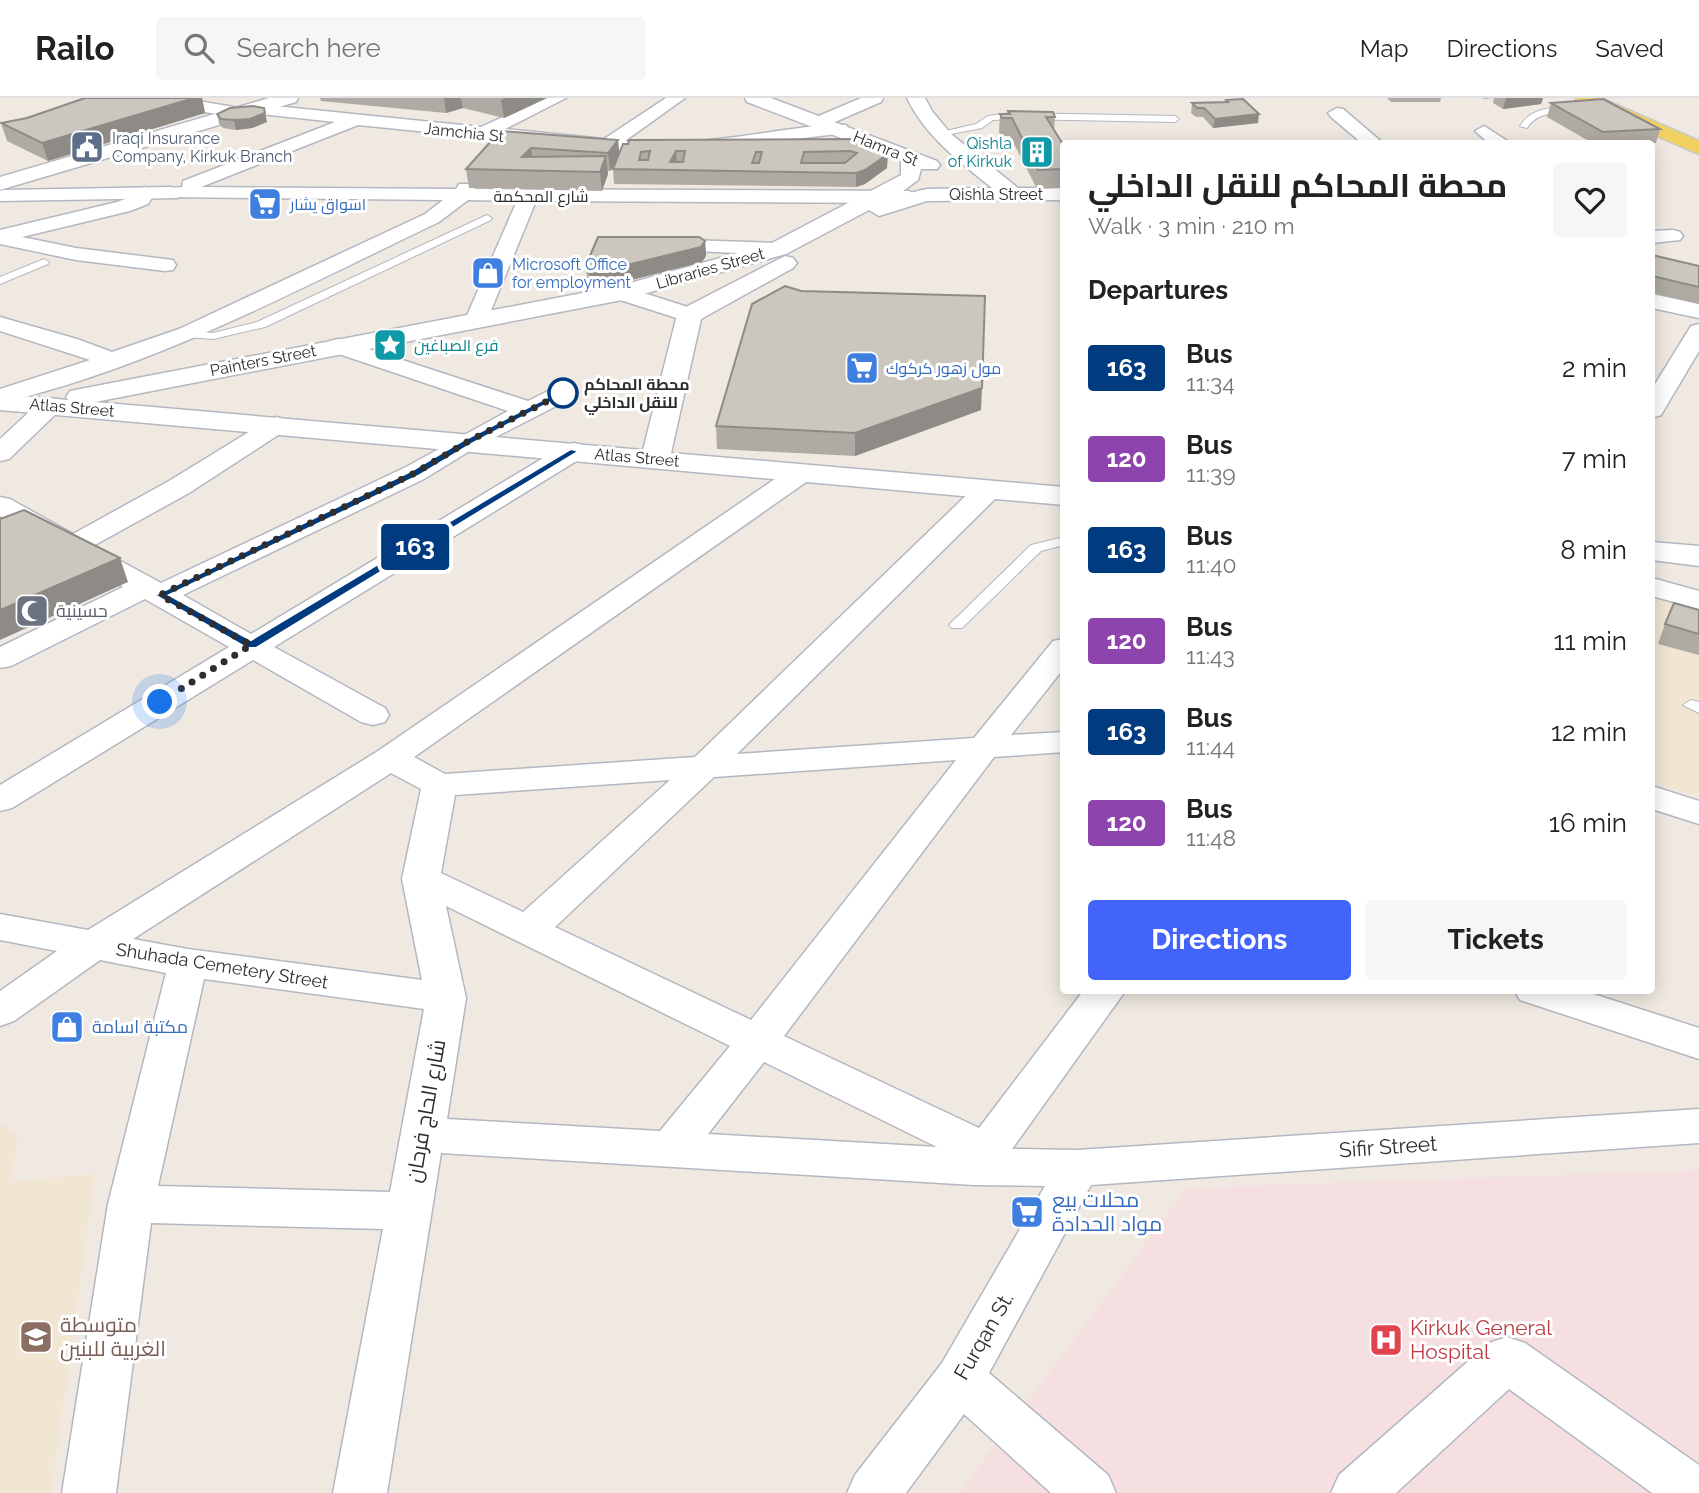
<!DOCTYPE html>
<meta charset="utf-8">
<style>
:root{--surface:#fff;--page:#f6f6f6;--text:#222;--muted:#767676;--line:#e0e0e0;--accent:#4264fb}
body{margin:0;font-family:Raleway,Cairo,sans-serif;background:var(--page);color:var(--text);height:100vh;display:flex;flex-direction:column;font-size:26px;white-space:nowrap}
*{box-sizing:border-box;margin:0}
p{font-size:23px;color:var(--muted)}
.icon{flex:none;width:38px;height:38px;fill:none;stroke:currentColor;stroke-width:2;stroke-linecap:round;stroke-linejoin:round}
.map{position:relative;flex:1;overflow:hidden}
.side{position:absolute;left:1060px;top:42px;width:595px;height:854px;display:flex;flex-direction:column;background:var(--surface);border-radius:7px;box-shadow:0 4px 18px #0003}
.side>*{flex:none}
.badge{padding:0 14px;border-radius:5px;font-size:24px;line-height:46px}
.you{position:absolute;width:35px;height:35px;margin:-18px;border:5px solid #fff;border-radius:50%;background:#1a73e8;box-shadow:0 0 0 10px #1a73e833}
.map>.badge{position:absolute;translate:-50% -50%;box-shadow:0 0 0 4px #fff}
h2{padding:0 28px;font-size:26px;line-height:63px}
.round{display:grid;place-items:center;flex:none;width:74px;height:74px;border-radius:7px;background:var(--page)}
.headline{display:flex;align-items:center;justify-content:space-between;height:119px;padding:0 28px}
h1{font-size:33px;font-weight:700;line-height:52px}
.cta{display:flex;gap:14px;margin-top:auto;padding:14px 28px}
.cta a{flex:1;height:80px;border-radius:7px;background:var(--accent);color:#fff;font-size:28px;font-weight:700;line-height:80px;text-align:center}
.cta a+a{background:var(--page);color:var(--text)}
ul{padding:0;list-style:none}
li{display:flex;align-items:center;gap:21px;height:91px;padding:0 28px}
li div{flex:1}
li b{display:block;font-size:26px}
li em{font-style:normal}
li .badge{min-width:77px;font-weight:700;text-align:center}
header{display:flex;align-items:center;gap:42px;box-sizing:border-box;height:98px;padding:0 35px;background:var(--surface);border-bottom:2px solid var(--line)}
header strong{font-size:33px}
nav{display:flex;gap:38px;margin-inline-start:auto;font-size:24px}
.search{width:490px;height:63px;background:var(--page);display:flex;align-items:center;gap:18px;box-sizing:border-box;padding:0 24px;border-radius:7px;color:var(--muted);font-size:26px}
.map>svg:first-child{display:block}
</style>
<header>
<strong>Railo</strong>
<div class="search"><svg class="icon" aria-label="search" viewBox="0 0 24 24"><circle cx="10" cy="10" r="6"/><path d="M15 15l6 6"/></svg>Search here</div>
<nav><a>Map</a><a>Directions</a><a>Saved</a></nav>
</header>
<div class="map">
<svg width="1699" height="1395" viewBox="0 0 1699 1395">
<rect width="100%" height="100%" fill="#efe9e1"/>
<g fill="#f0e6d1">
<polygon points="1652,501 1699,514 1699,699 1652,684"/>
<polygon points="0,1025 18,1038 11,1083 95,1076 51,1395 0,1395"/>
</g>
<polygon fill="#f5dfe0" points="1699,1072 1699,1395 959,1395 1187,1090"/>
<g fill="none" stroke-linecap="round" stroke-linejoin="round">
<defs>
<g id="service">
<path d="M1570,8L1573,13C1555,16 1538,13 1527,30L1520,28C1531,10 1550,10 1570,8Z"/>
<polygon points="1011,15 1175,18 1179,21 1175,24 1011,21 993,22 982,30 941,38 937,35 976,26 988,18"/>
<polygon points="487,117 492,120 491,122 265,229 213,241 187,239 181,236 187,233 213,235 257,224"/>
<polygon points="44,161 49,164 48,166 0,186 0,179"/>
<polygon points="1064,439 1064,447 1041,453 962,530 952,530 949,527 952,524 1031,447"/>
<polygon points="1691,602 1699,604 1699,615 1683,607"/>
</g>
<g id="minor">
<path d="M140,0H180L246,11L255,6L481,29L544,0H566L505,31L604,41L666,0H685L625,43C688,50 754,35 816,28L811,24L814,20L861,0H883L881,4L828,27H846L849,31L846,35L689,53L638,55L358,27L201,89L456,91L459,86H473L475,91L909,93L919,99L909,105L536,103L487,222L484,227H468L465,222L517,103L468,102L439,124C296,192 155,269 0,305V291L90,262L0,233V219L77,241L112,254L179,231L425,116L443,102L163,99L160,95L163,91L182,89L183,83L335,24L251,15L242,20L148,5Z"/>
<polygon points="1337,10 1343,11 1384,46 1363,46 1331,19 1328,15"/>
<polygon points="1484,28 1512,46 1490,46 1475,33"/>
<polygon points="145,89 155,95 148,106 130,113 22,139 76,150 165,161 173,162 176,167 173,172 165,173 76,162 0,146 0,132 117,104 133,98 138,91"/>
<polygon points="1673,132 1680,134 1683,138 1680,142 1652,145 1652,133"/>
<polygon points="659,141 778,145 785,147 788,151 785,155 778,157 652,151 649,147 652,143"/>
<polygon points="622,188 697,212 700,217 697,222 689,224 614,200 611,195 614,190"/>
<polygon points="1699,226 1699,253 1661,317 1652,320 1652,291 1691,228"/>
<polygon points="338,241 528,303 554,290 563,288 572,290 575,295 572,300 476,349 424,381 183,497 251,536 565,347 574,345 583,347 587,353 583,359 274,549 385,610 389,617 385,624 373,627 361,624 253,562 12,710 0,713 0,687 229,549 145,501 11,568 0,570 0,549 123,489 0,418 0,399 10,401 73,436 169,383 268,322 277,319 286,322 290,327 286,332 189,395 93,448 161,485 406,369 508,313 330,253 326,248 330,243"/>
<polygon points="51,300 60,302 63,307 60,312 9,361 0,363 0,341 42,302"/>
<path d="M800,368L809,370L813,376L809,382L414,659L445,676L695,659L978,386L988,384L998,386L1002,392L998,398L737,656L974,640L1053,543L1064,541V570L1011,637L1064,634V654L994,659L784,938L979,1030L1084,892H1126L1012,1051L1078,1052L1699,1011V1045L1091,1087L989,1275L1108,1377L1116,1395H1051L964,1316L906,1395H847L855,1377L942,1265L1045,1088L974,1087L441,1055L387,1395H333L383,1131L151,1125L116,1395H62L108,1106L166,875L100,862L14,923L0,928V893L57,853L0,842V816L88,832L378,653L791,370ZM956,662L751,922L555,829L714,679ZM391,675L421,691L402,781L422,882L188,851L133,841ZM670,682L523,814L441,775L455,697ZM446,808L730,948L660,1033L447,1021L466,900ZM204,881L424,911L390,1094L158,1088ZM764,964L937,1049L708,1036Z"/>
<polygon points="1652,480 1699,493 1699,511 1652,498"/>
<polygon points="1652,688 1699,703 1699,726 1652,711"/>
<polygon points="1514,892 1581,892 1699,930 1699,961 1520,902"/>
<polygon points="1507,1239 1525,1245 1699,1367 1699,1395 1652,1395 1509,1291 1396,1395 1331,1395 1339,1377 1489,1245"/>
</g>
<g id="tertiary">
<polygon points="269,0 298,0 296,4 0,92 0,79"/>
<path d="M745,0H771L937,63L940,67L937,71H921L918,82L896,98L927,91L992,90C959,63 926,39 907,0H925L932,13L951,36L1018,90H1064V102L927,103L879,118L869,112L786,156L622,202L95,304L643,352L677,217L680,212L785,158L793,160L797,165L793,170L701,221L671,355L1064,389V407L0,312V296L68,302L66,299L70,293L80,291L619,188L770,146L901,77V63L747,4Z"/>
<polygon points="170,89 178,90 181,95 178,100 0,103 0,93 4,92"/>
<polygon points="1652,196 1699,206 1699,220 1652,210"/>
<polygon points="1652,444 1699,448 1699,468 1652,462"/>
</g>
<polygon id="primary" points="1576,0 1601,0 1699,43 1699,56 1578,4"/>
</defs>
<use href="#service" stroke="#b4b7c1" stroke-width="2"/>
<use href="#minor" stroke="#b4b7c1" stroke-width="3"/>
<use href="#tertiary" stroke="#b4b7c1" stroke-width="3"/>
<use href="#primary" stroke="#c9c9c9" stroke-width="3"/>
<use href="#service" fill="#fff" fill-rule="evenodd"/>
<use href="#minor" fill="#fff" fill-rule="evenodd"/>
<use href="#tertiary" fill="#fff" fill-rule="evenodd"/>
<use href="#primary" fill="#f2d163" fill-rule="evenodd"/>
</g>
<g fill="#afaba4">
<polygon points="85,0 202,0 205,15 48,63 7,43 1,25 27,20"/>
<polygon points="320,0 547,0 504,20 463,10 446,15 321,3"/>
<polygon points="1387,0 1441,0 1440,4 1391,4"/>
<polygon points="1482,0 1543,0 1541,6 1503,11 1493,5 1494,0 1485,1"/>
<polygon points="1226,2 1258,25 1213,30 1203,19 1196,19 1191,15 1192,5 1225,4"/>
<polygon points="1551,5 1660,31 1656,45 1594,46 1547,19"/>
<polygon points="1008,13 1055,19 1054,32 1064,48 1064,90 1037,91 1010,38 1001,38 999,34 1000,16 1008,16"/>
<polygon points="217,16 267,24 252,30 236,32 223,30 219,26"/>
<polygon points="500,33 619,56 623,46 857,41 887,70 865,86 856,89 614,86 613,71 615,67 610,73 607,73 608,76 602,93 469,90 466,71"/>
<polygon points="705,143 706,158 702,164 592,192 587,182 586,167"/>
<polygon points="1652,157 1699,168 1699,206 1652,195"/>
<polygon points="981,312 855,358 717,351 716,328"/>
<polygon points="1699,512 1699,557 1658,546 1665,526"/>
</g>
<g fill="#8e8b86">
<polygon points="194,0 202,0 205,15 48,63 42,45"/>
<polygon points="444,0 461,0 463,10 446,15"/>
<polygon points="506,0 547,0 504,20 501,2"/>
<polygon points="1506,0 1543,0 1541,6 1503,11"/>
<polygon points="265,15 267,24 252,30 236,32 234,22"/>
<polygon points="1259,16 1258,25 1213,30 1215,21"/>
<polygon points="618,42 620,60 610,73 608,55"/>
<polygon points="531,50 534,68 522,59"/>
<polygon points="676,53 677,67 670,64"/>
<polygon points="888,56 887,70 865,86 856,89 856,75"/>
<polygon points="606,58 608,76 602,93 600,74"/>
<polygon points="705,143 706,158 702,164 592,192 590,176"/>
<polygon points="982,290 981,312 855,358 855,335"/>
<polygon points="120,460 128,484 0,542 0,512"/>
</g>
<g fill="#cbc7bf" stroke="#8e8b86" stroke-width="2" fill-rule="evenodd">
<polygon points="85,0 194,0 42,45 1,25 27,20"/>
<polygon points="1243,1 1259,16 1215,21 1204,10 1197,10 1192,5 1228,4 1226,2"/>
<polygon points="1603,1 1660,31 1603,34 1551,5"/>
<polygon points="253,8 264,10 265,15 250,21 234,22 221,21 217,16 230,10"/>
<polygon points="1008,13 1053,14 1055,19 1046,19 1064,48 1064,71 1038,72 1012,20 1002,20 1000,16 1010,16"/>
<polygon points="500,33 618,42 608,55 531,50 522,59 606,58 600,74 466,71"/>
<path d="M857,41L887,50L888,56L865,72L856,75L613,71L623,46H628L629,42ZM650,53L648,62H639L641,54ZM676,53H685L683,64H670ZM850,53L857,55L845,65H801L804,54ZM756,54H762L759,65H752Z"/>
<polygon points="598,139 699,139 705,143 701,149 590,176 586,167"/>
<polygon points="1652,157 1699,168 1699,189 1652,178"/>
<polygon points="785,188 801,193 985,198 982,290 855,335 716,328 752,206"/>
<polygon points="24,412 120,460 0,512 0,421"/>
<polygon points="1674,505 1699,512 1699,536 1665,526"/>
</g>
<polygon fill="#003b80" stroke="#fff" stroke-width="2" points="560,293 568,295 471,346 418,378 169,497 251,542 571,351 579,353 256,550 247,550 155,497 411,373 464,342"/>
<g fill="none" stroke-linecap="round" stroke-linejoin="round">
<polyline stroke="#2e2e2e" stroke-width="7" stroke-dasharray="0 12.6" points="160,604 251,547 160,497 415,375 467,344 563,295"/>
</g>
<defs>
<symbol id="civic-square" viewBox="-11 -11 22 22"><rect x="-9" y="-9" width="18" height="18" rx="4" fill="#5c6f8a" stroke="#fff"/><path d="M-.6-6.5H3V-4.5H.6V-3L4-1V1h2V6H-6V1h2V-1L-.6-3ZM-1.2 2.5V6h2.4V2.5Z" fill="#fff"/></symbol>
<symbol id="building-square" viewBox="-11 -11 22 22"><rect x="-9" y="-9" width="18" height="18" rx="4" fill="#0f9aa8" stroke="#fff"/><path d="M-4-6H4V6H1V3H-1V6H-4ZM-2.5-4.3h1.7v1.8h-1.7ZM.8-4.3h1.7v1.8H.8ZM-2.5-1h1.7V.8h-1.7ZM.8-1h1.7V.8H.8Z" fill="#fff"/></symbol>
<symbol id="supermarket-square" viewBox="-11 -11 22 22"><rect x="-9" y="-9" width="18" height="18" rx="4" fill="#3f7fe0" stroke="#fff"/><path d="M-6-5.5h2.5l.6 2H6L4.5 2H-2.5L-4.4-4H-6ZM-1.5 3.2a1.3 1.3 0 1 0 .1 0ZM3 3.2a1.3 1.3 0 1 0 .1 0Z" fill="#fff"/></symbol>
<symbol id="shop-square" viewBox="-11 -11 22 22"><rect x="-9" y="-9" width="18" height="18" rx="4" fill="#3f7fe0" stroke="#fff"/><path d="M-5-2.5h2.3a2.7 3.5 0 0 1 5.4 0H5L5.5 6h-11ZM-1.5-2.5h3a1.5 2.3 0 0 0-3 0Z" fill="#fff"/></symbol>
<symbol id="sight-square" viewBox="-11 -11 22 22"><rect x="-9" y="-9" width="18" height="18" rx="4" fill="#0f9aa8" stroke="#fff"/><path d="M0-6L1.8-2.2L6-1.7L2.9 1.2L3.7 5.4L0 3.3L-3.7 5.4L-2.9 1.2L-6-1.7L-1.8-2.2Z" fill="#fff"/></symbol>
<symbol id="mosque-square" viewBox="-11 -11 22 22"><rect x="-9" y="-9" width="18" height="18" rx="4" fill="#6b7280" stroke="#fff"/><path d="M3.5-4.9A6 6 0 1 0 3.5 4.9A5 5 0 1 1 3.5-4.9Z" fill="#fff"/></symbol>
<symbol id="school-square" viewBox="-11 -11 22 22"><rect x="-9" y="-9" width="18" height="18" rx="4" fill="#8d6e63" stroke="#fff"/><path d="M0-5L7-2L0 1L-7-2ZM-4 1L0 2.5L4 1V4Q0 6-4 4Z" fill="#fff"/></symbol>
<symbol id="hospital-square" viewBox="-11 -11 22 22"><rect x="-9" y="-9" width="18" height="18" rx="4" fill="#e0444e" stroke="#fff"/><path d="M-5-5h3v3.5h4V-5h3V5h-3V1.5h-4V5h-3Z" fill="#fff"/></symbol>
</defs>
<g fill-rule="evenodd">
<use href="#civic-square" x="68" y="30" width="38" height="38"/>
<use href="#building-square" x="1018" y="35" width="38" height="38"/>
<use href="#supermarket-square" x="246" y="87" width="38" height="38"/>
<use href="#shop-square" x="469" y="156" width="38" height="38"/>
<use href="#sight-square" x="371" y="228" width="38" height="38"/>
<use href="#supermarket-square" x="843" y="251" width="38" height="38"/>
<use href="#mosque-square" x="13" y="494" width="38" height="38"/>
<use href="#shop-square" x="48" y="910" width="38" height="38"/>
<use href="#supermarket-square" x="1008" y="1095" width="38" height="38"/>
<use href="#school-square" x="17" y="1220" width="38" height="38"/>
<use href="#hospital-square" x="1367" y="1223" width="38" height="38"/>
</g>
<circle fill="#fff" stroke="#003b80" stroke-width="3.5" cx="563" cy="295" r="14"/>
<g text-anchor="middle" stroke-width="6" stroke-linejoin="round" paint-order="stroke">
<g font-size="16" fill="#2e2e2e" stroke="#fff">
<text transform="translate(464 34) rotate(6)" y="6">Jamchia St</text>
<text transform="translate(886 50) rotate(22)" y="6">Hamra St</text>
<text x="996" y="102">Qishla Street</text>
<text x="541" y="104">شارع المحكمة</text>
<text transform="translate(710 170) rotate(-16)" y="6">Libraries Street</text>
<text transform="translate(263 262) rotate(-11)" y="6">Painters Street</text>
<text transform="translate(72 309) rotate(5)" y="6">Atlas Street</text>
<text transform="translate(637 359) rotate(5)" y="6">Atlas Street</text>
</g>
<g font-size="16" fill="#4e5e75" stroke="#fff" text-anchor="start">
<text x="112" y="46">Iraqi Insurance<tspan x="112" dy="18">Company, Kirkuk Branch</tspan></text>
</g>
<g font-size="16" fill="#0d838f" stroke="#fff" text-anchor="end">
<text x="1012" y="51">Qishla<tspan x="1012" dy="18">of Kirkuk</tspan></text>
<text x="414" y="253" text-anchor="start">فرع الصباغين</text>
</g>
<g font-size="16" fill="#366cbe" stroke="#fff" text-anchor="start">
<text x="290" y="112">اسواق يشار</text>
<text x="512" y="172">Microsoft Office<tspan x="512" dy="18">for employment</tspan></text>
<text x="886" y="276">مول زهور كركوك</text>
</g>
<g font-size="16" font-weight="bold" fill="#2e2e2e" stroke="#fff" text-anchor="start">
<text x="584" y="292">محطة المحاكم<tspan x="584" dy="18">للنقل الداخلي</tspan></text>
</g>
<g font-size="18" fill="#5b616d" stroke="#fff" text-anchor="start">
<text x="56" y="519">حسينية</text>
</g>
<g font-size="18" fill="#2e2e2e" stroke="#fff">
<text transform="translate(222 868) rotate(9)" y="6">Shuhada Cemetery Street</text>
</g>
<g font-size="18" fill="#366cbe" stroke="#fff" text-anchor="start">
<text x="92" y="935">مكتبة اسامة</text>
</g>
<g font-size="21" fill="#2e2e2e" stroke="#fff">
<text transform="translate(426 1013) rotate(-80)" y="7">شارع الحاج فرحان</text>
<text transform="translate(1388 1049) rotate(-4)" y="7">Sifir Street</text>
<text transform="translate(984 1238) rotate(-60)" y="7">Furqan St.</text>
</g>
<g font-size="21" fill="#366cbe" stroke="#fff" text-anchor="start">
<text x="1052" y="1109">محلات بيع<tspan x="1052" dy="24">مواد الحدادة</tspan></text>
</g>
<g font-size="21" fill="#785e54" stroke="#fff" text-anchor="start">
<text x="60" y="1234">متوسطة<tspan x="60" dy="24">الغربية للبنين</tspan></text>
</g>
<g font-size="21" fill="#be3a42" stroke="#fff" text-anchor="start">
<text x="1410" y="1237">Kirkuk General<tspan x="1410" dy="24">Hospital</tspan></text>
</g>
</g>
</svg>
<div class="you" style="left:160px;top:604px"></div>
<b class="badge" style="left:415px;top:449px;background:#003b80;color:#fff">163</b>
<section class="side">
<div class="headline"><div><h1>محطة المحاكم للنقل الداخلي</h1><p>Walk · 3 min · 210 m</p></div><a class="round"><svg class="icon" aria-label="heart" viewBox="0 0 24 24"><path d="M12 20l-8-8c-3-5 5-10 8-4 3-6 11-1 8 4z"/></svg></a></div>
<h2>Departures</h2>
<ul>
<li><span class="badge" style="background:#003b80;color:#fff">163</span><div><b>Bus</b><p>11:34</p></div><em>2 min</em></li>
<li><span class="badge" style="background:#8e44ad;color:#fff">120</span><div><b>Bus</b><p>11:39</p></div><em>7 min</em></li>
<li><span class="badge" style="background:#003b80;color:#fff">163</span><div><b>Bus</b><p>11:40</p></div><em>8 min</em></li>
<li><span class="badge" style="background:#8e44ad;color:#fff">120</span><div><b>Bus</b><p>11:43</p></div><em>11 min</em></li>
<li><span class="badge" style="background:#003b80;color:#fff">163</span><div><b>Bus</b><p>11:44</p></div><em>12 min</em></li>
<li><span class="badge" style="background:#8e44ad;color:#fff">120</span><div><b>Bus</b><p>11:48</p></div><em>16 min</em></li>
</ul>
<div class="cta"><a>Directions</a><a>Tickets</a></div>
</section>
</div>
